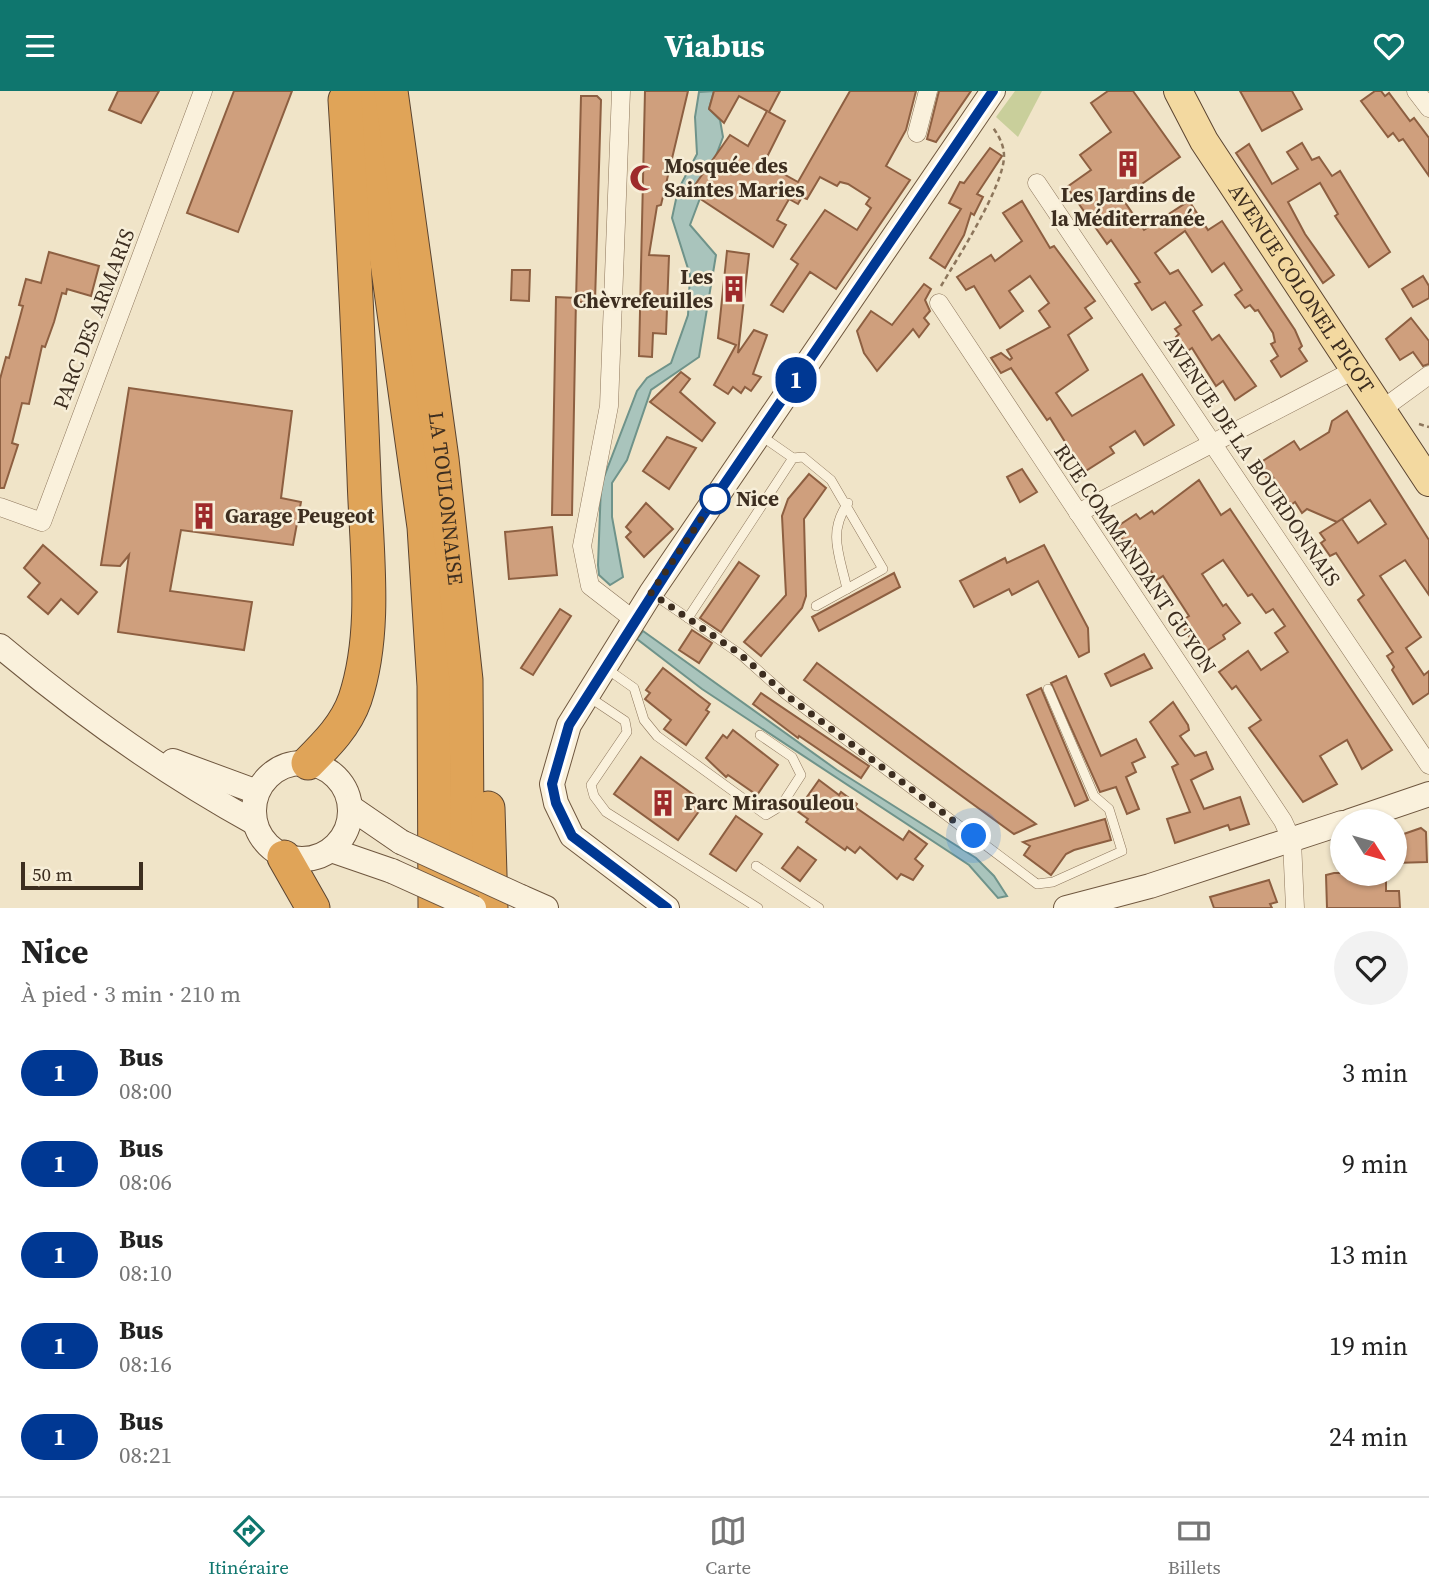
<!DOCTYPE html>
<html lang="fr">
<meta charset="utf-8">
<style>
:root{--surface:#fff;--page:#f2f2f2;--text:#222;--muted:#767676;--line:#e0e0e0;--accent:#0f766e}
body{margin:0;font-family:"Source Serif 4",serif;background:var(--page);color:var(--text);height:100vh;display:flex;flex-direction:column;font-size:26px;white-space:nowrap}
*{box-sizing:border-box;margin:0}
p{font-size:23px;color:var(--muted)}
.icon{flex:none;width:38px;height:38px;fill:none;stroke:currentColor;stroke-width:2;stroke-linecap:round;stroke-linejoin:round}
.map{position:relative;height:817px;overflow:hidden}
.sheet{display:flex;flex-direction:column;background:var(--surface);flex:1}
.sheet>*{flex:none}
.badge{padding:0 14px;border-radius:23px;font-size:24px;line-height:46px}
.needle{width:46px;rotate:127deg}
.tools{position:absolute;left:1330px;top:718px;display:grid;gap:14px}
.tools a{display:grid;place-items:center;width:77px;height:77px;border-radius:50%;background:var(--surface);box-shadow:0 2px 5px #0004;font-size:35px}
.scale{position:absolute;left:21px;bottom:18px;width:122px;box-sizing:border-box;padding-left:7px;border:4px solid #3d2e20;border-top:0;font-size:19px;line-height:24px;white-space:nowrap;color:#3d2e20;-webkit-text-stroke:5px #f7eed8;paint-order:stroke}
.you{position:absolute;width:35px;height:35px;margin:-18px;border:5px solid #fff;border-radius:50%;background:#1a73e8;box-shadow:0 0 0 10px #1a73e833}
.map>.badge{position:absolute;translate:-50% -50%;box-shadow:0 0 0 4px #fff}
.round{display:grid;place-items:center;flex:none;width:74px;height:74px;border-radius:37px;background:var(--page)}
.summary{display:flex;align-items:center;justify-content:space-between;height:119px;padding:0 21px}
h1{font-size:33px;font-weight:700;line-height:52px}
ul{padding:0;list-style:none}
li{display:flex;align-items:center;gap:21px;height:91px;padding:0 21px}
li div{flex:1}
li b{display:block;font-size:26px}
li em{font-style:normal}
li .badge{min-width:77px;font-weight:700;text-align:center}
header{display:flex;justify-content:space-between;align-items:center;height:91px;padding:0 21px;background:var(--accent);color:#fff;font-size:32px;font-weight:700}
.menu{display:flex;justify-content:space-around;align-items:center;height:98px;border-top:2px solid var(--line);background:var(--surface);font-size:19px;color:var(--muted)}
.menu a{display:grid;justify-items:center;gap:4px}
.menu .active{color:var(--accent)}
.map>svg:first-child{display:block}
</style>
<header><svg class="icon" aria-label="menu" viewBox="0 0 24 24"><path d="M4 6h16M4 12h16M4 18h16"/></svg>Viabus<svg class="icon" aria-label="heart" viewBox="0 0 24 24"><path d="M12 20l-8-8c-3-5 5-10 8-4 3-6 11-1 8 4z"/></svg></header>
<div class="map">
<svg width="1429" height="817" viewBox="0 0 1429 817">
<rect width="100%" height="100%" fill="#f0e4c8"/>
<polygon fill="#c9cf9b" points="1015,0 1042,0 1018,46 996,26"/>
<g fill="#a9c4bc" stroke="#6f938a" stroke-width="2">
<polygon points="714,0 709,18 720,29 723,46 690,134 716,164 699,266 651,299 627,369 612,392 612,426 623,486 610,494 599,484 598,474 601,394 637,300 647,287 671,272 688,224 690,184 672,127 678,99 697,63 695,26 699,1"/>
<polygon points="643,540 837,679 976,767 994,785 1007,805 998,807 969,774 702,598 637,548"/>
</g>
<g fill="#cf9f7d" stroke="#8d5f41" stroke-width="2">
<polygon points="118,0 159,0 141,32 109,19"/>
<polygon points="234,0 292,0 238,141 187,122"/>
<polygon points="645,0 688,0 661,114 657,115 649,164 669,165 666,243 653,242 652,266 639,265"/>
<polygon points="714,0 780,0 769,21 785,30 764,72 798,91 850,0 916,0 906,39 886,75 910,89 836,198 810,181 783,221 771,214 798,173 791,168 825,119 857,139 871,117 866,113 870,107 848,93 840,91 837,95 820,86 807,108 802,106 798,113 789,108 777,129 786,134 773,156 690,101 730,44 748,55 767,20 739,5 724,32 709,18"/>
<polygon points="939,0 971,0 936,51 927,48"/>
<polygon points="1108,0 1133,0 1180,66 1122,107 1144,139 1189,110 1208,139 1222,130 1295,239 1302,255 1299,258 1307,270 1281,286 1271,270 1278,265 1271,253 1275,251 1273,242 1258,219 1255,220 1250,214 1245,217 1235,204 1242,199 1224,172 1212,181 1185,140 1155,162 1170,183 1178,179 1202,214 1193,220 1212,249 1219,244 1256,295 1235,309 1223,290 1216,295 1192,257 1186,261 1176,246 1179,243 1175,238 1181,234 1165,211 1152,219 1135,193 1140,191 1111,149 1107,153 1067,96 1091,79 1080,64 1111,41 1091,12"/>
<polygon points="1240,0 1292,0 1302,18 1262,40"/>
<polygon points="1375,0 1381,0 1385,5 1389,2 1410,30 1414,27 1429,47 1429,85 1403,48 1399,50 1393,42 1388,46 1361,10"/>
<polygon points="581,5 597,5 601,9 595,211 576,211"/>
<polygon points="1302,52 1312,69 1319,66 1332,85 1340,80 1390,161 1369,176 1335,125 1338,123 1320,92 1288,111 1305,143 1334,184 1323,192 1236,62 1249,53 1272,93 1298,78 1287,61"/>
<polygon points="990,57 1002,65 977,103 983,106 974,124 971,122 964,144 945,177 930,167 961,118 949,112 960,91 964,92"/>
<polygon points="1022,110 1050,157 1054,155 1095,210 1085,217 1092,227 1068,244 1088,279 1056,302 1072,325 1142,283 1174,334 1144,354 1135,340 1110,356 1114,362 1084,381 1050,327 1047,329 1011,277 1001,282 991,267 1001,262 1010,269 1012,267 1007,259 1050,236 1039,220 1049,212 1030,185 1009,200 1023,220 1000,237 974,195 966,199 957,186 991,164 995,170 1022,150 1003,122"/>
<polygon points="727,160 749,163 738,262 754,239 767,244 753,283 761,286 751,300 745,296 741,302 733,296 728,303 714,294 736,254 718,247"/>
<polygon points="49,161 99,175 91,205 67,198 66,203 62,202 54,231 45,256 42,255 29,313 22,312 12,352 18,354 4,397 0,397 0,288 6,266 9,267 23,215 19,214 26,188 41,192"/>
<polygon points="512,179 530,179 529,210 511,209"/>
<polygon points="1423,185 1429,195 1429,207 1413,216 1402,198"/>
<polygon points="924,193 931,198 925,209 930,220 924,227 929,233 919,246 913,238 877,280 864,262 857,240 871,220 892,234"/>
<polygon points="556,206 576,207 572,424 552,424"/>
<polygon points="1411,227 1429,250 1429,273 1423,275 1413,261 1400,269 1386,248"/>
<polygon points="681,281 690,288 680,301 715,332 702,350 650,311"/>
<polygon points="129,297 292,320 281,407 301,411 293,454 181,439 170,500 252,511 244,559 118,541 129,464 120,475 101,474"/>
<polygon points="1347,320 1429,449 1429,504 1405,469 1380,485 1421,546 1406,557 1424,584 1429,580 1429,602 1413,613 1392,579 1394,576 1387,565 1393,561 1358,509 1364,504 1336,462 1330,465 1321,452 1325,449 1320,442 1342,428 1358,452 1386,433 1370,409 1337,431 1307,418 1302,422 1295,411 1291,414 1273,386 1268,389 1258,373 1294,350 1300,359 1329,341 1332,330"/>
<polygon points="667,346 696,357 669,398 643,380"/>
<polygon points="1022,378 1037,401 1020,411 1007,386"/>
<polygon points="809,383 826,397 804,428 806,505 802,517 761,565 744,551 786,504 782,425 788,408"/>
<polygon points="1199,389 1221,424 1230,418 1392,659 1362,678 1347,649 1320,665 1337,693 1303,711 1249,637 1261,629 1236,595 1232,598 1219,581 1248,560 1261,579 1288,561 1275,542 1285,535 1273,518 1266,522 1252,503 1248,505 1223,469 1202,483 1223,515 1226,513 1240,532 1223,544 1225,548 1205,561 1194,545 1190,547 1180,531 1189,525 1163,485 1157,489 1134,455 1128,456 1115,437 1136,423 1140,428 1152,420 1154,423"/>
<polygon points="646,412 673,438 644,466 626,446 631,441 626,436"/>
<polygon points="552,436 557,484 509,488 505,441"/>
<polygon points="43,454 97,501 78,523 61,508 48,523 28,506 40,492 24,477"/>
<polygon points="1044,454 1088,537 1089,561 1079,566 1038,490 1012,504 1009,498 974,516 960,490 1005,467 1007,472"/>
<polygon points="739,471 759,485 721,541 700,527"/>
<polygon points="894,482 900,496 819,540 812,526"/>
<polygon points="560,518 571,525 533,584 521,577"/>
<polygon points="692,539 712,552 699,572 679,559"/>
<polygon points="1144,563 1152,577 1111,595 1105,583"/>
<polygon points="817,572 959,677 1036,733 1014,743 915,671 804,589"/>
<polygon points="663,577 710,613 706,619 709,621 686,654 664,638 671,629 645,608 650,602 646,599"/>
<polygon points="1066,585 1101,665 1136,648 1145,666 1132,672 1136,681 1126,686 1139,718 1127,723 1116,696 1100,701 1051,592"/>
<polygon points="1041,597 1088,709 1075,715 1027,604"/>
<polygon points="761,602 869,675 861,687 799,645 798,647 753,613"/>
<polygon points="1173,611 1188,634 1189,639 1180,645 1195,665 1206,661 1213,678 1191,689 1204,718 1240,706 1249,733 1230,739 1228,734 1175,752 1167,728 1190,721 1172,676 1178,673 1150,631"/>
<polygon points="733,639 778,674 757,704 728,684 726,686 706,667 723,644 727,647"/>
<polygon points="641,666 705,712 678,749 614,703"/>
<polygon points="819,689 839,704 841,701 857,713 855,716 903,749 909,740 927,753 915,768 923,775 913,789 901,783 897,788 860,756 855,762 847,756 845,759 806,731 808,728 797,720"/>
<polygon points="736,725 762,743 736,780 710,763"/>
<polygon points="1105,728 1111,749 1074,759 1066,763 1051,784 1024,764 1030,755 1023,751"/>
<polygon points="1421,737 1426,741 1427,771 1395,772 1395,760 1399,760 1398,745"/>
<polygon points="798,756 816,769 800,790 782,777"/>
<polygon points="1334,782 1386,782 1386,800 1399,800 1400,817 1327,817 1326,784"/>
<polygon points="1269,789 1277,811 1270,813 1272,817 1214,817 1210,806"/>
</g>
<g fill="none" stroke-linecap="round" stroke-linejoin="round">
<defs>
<g id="lane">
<polyline points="760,344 793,367"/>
<path d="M847,498C840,465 827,442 848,412"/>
<polyline points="653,503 688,527 793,367 803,366 831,389 883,478 816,515"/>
<polyline points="688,527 740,563 786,604 1037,793 1053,791 1122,760 1109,718 1094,705 1048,598"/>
<polyline points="607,578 634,597 644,629 657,645 766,724 781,715 801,684 792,666 760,644"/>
<polyline points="589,606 625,630 627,641 591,694 594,705 606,721 758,817"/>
<polyline points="756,775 819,817"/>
</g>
<g id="street">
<polyline points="621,0 609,315 582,455 590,495 634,529"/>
<polyline points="1416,0 1429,17"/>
<polyline points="917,42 928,0"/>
<polyline points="1037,92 1429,674"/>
<polyline points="939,212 1283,730 1292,750 1295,817"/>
<polyline points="1381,319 1429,284"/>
<polyline points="0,416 42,431 203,0"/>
<polyline points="1078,422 1354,279"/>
</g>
<g id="secondary">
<path d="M0,555C80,622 164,682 255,732"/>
<polyline points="173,670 257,701"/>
<circle cx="302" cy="720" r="48"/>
<polyline points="350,716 401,751"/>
<polyline points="1350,730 1429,703"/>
<polyline points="331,759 392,780"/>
<polyline points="521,806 546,817"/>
<polyline points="667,817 572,745 556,712 552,693 569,634 651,502 993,0"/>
<polyline points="1066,817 1150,795 1342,732"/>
</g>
<g id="primary">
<path id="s1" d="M1178,0L1204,50L1429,391"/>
</g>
<g id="highway">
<polyline points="363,0 424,436 434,595 435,817"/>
<path id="s2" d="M391,0L442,368L466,589L467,731L462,817"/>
<path d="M308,672C327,653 346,634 355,608C378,539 366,458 364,386C359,261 353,135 345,9"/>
<polyline points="488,717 491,817"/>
<polyline points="284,766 313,817"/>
</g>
</defs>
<use href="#lane" stroke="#8d765c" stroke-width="10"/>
<use href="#street" stroke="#8d765c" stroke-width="19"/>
<use href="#secondary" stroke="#6f573f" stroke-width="26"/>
<use href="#primary" stroke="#5b4430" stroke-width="30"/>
<use href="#highway" stroke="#5b4430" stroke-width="35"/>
<g stroke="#8d765c" stroke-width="2.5" stroke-dasharray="5 3.5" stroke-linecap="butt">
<path d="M941,195C957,168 1004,95 1004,65C1004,53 998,44 992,35"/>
<polyline points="1419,333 1429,336"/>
</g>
<use href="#lane" stroke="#faf1dc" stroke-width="9"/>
<use href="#street" stroke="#faf1dc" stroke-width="18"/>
<use href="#secondary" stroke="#faf1dc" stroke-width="24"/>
<use href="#primary" stroke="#f3d9a0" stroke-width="28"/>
<use href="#highway" stroke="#e0a458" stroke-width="33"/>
<defs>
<g id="secondary-bridge">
<polyline points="401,751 521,806"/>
<polyline points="392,780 474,817"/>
</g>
</defs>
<use href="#secondary-bridge" stroke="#6f573f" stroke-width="26" stroke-linecap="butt"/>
<use href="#secondary-bridge" stroke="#faf1dc" stroke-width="24"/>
</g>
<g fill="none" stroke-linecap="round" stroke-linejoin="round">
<defs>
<polyline id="line" points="667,817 572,745 556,712 552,693 569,634 702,426 993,0"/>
</defs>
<use href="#line" stroke="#fff" stroke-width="16"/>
<use href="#line" stroke="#003893" stroke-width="10"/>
<polyline stroke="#3d2e20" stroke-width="7" stroke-dasharray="0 12.6" points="715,408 651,502 740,563 786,604 974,745"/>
</g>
<defs>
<symbol id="building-bare" viewBox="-9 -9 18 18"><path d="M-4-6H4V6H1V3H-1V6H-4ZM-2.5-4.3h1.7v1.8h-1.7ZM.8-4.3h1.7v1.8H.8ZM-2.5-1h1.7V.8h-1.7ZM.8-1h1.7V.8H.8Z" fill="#9e2a2b" stroke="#f7eed8" stroke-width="2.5" paint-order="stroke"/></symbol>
<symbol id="mosque-bare" viewBox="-9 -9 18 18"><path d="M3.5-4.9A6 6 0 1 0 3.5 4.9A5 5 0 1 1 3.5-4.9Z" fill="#9e2a2b" stroke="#f7eed8" stroke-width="2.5" paint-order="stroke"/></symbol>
</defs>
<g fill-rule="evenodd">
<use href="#building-bare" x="1109" y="54" width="38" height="38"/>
<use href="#mosque-bare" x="624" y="68" width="38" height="38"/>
<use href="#building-bare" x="715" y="179" width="38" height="38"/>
<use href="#building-bare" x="185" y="406" width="38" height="38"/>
<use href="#building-bare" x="644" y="693" width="38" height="38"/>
</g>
<circle fill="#fff" stroke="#003893" stroke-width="3.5" cx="715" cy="408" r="14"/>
<g text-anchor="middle" stroke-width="5" stroke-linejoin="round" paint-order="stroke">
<g font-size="21" font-weight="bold" fill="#3d2e20" stroke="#f7eed8" text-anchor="start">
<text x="664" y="82">Mosquée des<tspan x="664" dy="24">Saintes Maries</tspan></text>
<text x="1128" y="111" text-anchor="middle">Les Jardins de<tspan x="1128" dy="24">la Méditerranée</tspan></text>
<text x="713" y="193" text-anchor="end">Les<tspan x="713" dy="24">Chèvrefeuilles</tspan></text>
<text x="225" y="432">Garage Peugeot</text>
<text x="684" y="719">Parc Mirasouleou</text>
</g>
<g font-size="21" fill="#3d2e20" stroke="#f7eed8">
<text dy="7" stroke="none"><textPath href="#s1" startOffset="233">AVENUE COLONEL PICOT</textPath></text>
<text transform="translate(94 228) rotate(-69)" y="7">PARC DES ARMARIS</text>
<text transform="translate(1252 370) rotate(56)" y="7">AVENUE DE LA BOURDONNAIS</text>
<text dy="7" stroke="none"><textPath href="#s2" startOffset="411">LA TOULONNAISE</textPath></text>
<text transform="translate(1135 468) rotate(56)" y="7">RUE COMMANDANT GUYON</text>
</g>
<g font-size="21" font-weight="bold" fill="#3d2e20" stroke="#f7eed8" text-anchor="start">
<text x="736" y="415">Nice</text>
</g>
</g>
</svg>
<div class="tools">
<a><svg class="needle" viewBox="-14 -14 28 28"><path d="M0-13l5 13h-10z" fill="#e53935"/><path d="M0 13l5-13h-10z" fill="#767676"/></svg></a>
</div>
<div class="scale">50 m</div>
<div class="you" style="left:974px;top:745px"></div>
<b class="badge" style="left:796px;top:289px;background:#003893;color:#fff">1</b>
</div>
<section class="sheet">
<div class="summary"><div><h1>Nice</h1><p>À pied · 3 min · 210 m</p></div><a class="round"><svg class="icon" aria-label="heart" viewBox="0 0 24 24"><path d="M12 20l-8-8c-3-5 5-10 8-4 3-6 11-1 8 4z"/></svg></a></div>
<ul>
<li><span class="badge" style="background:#003893;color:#fff">1</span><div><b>Bus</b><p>08:00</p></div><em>3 min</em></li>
<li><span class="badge" style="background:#003893;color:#fff">1</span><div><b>Bus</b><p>08:06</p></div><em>9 min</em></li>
<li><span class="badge" style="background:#003893;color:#fff">1</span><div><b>Bus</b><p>08:10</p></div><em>13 min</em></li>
<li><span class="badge" style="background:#003893;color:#fff">1</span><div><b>Bus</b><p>08:16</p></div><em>19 min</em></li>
<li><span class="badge" style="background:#003893;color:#fff">1</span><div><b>Bus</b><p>08:21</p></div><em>24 min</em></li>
</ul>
</section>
<nav class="menu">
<a class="active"><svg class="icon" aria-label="directions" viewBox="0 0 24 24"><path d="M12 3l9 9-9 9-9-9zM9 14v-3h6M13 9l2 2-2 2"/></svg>Itinéraire</a>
<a><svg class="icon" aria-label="map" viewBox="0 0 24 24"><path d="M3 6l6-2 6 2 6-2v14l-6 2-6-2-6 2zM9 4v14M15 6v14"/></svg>Carte</a>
<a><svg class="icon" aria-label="tickets" viewBox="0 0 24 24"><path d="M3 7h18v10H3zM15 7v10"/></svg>Billets</a>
</nav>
